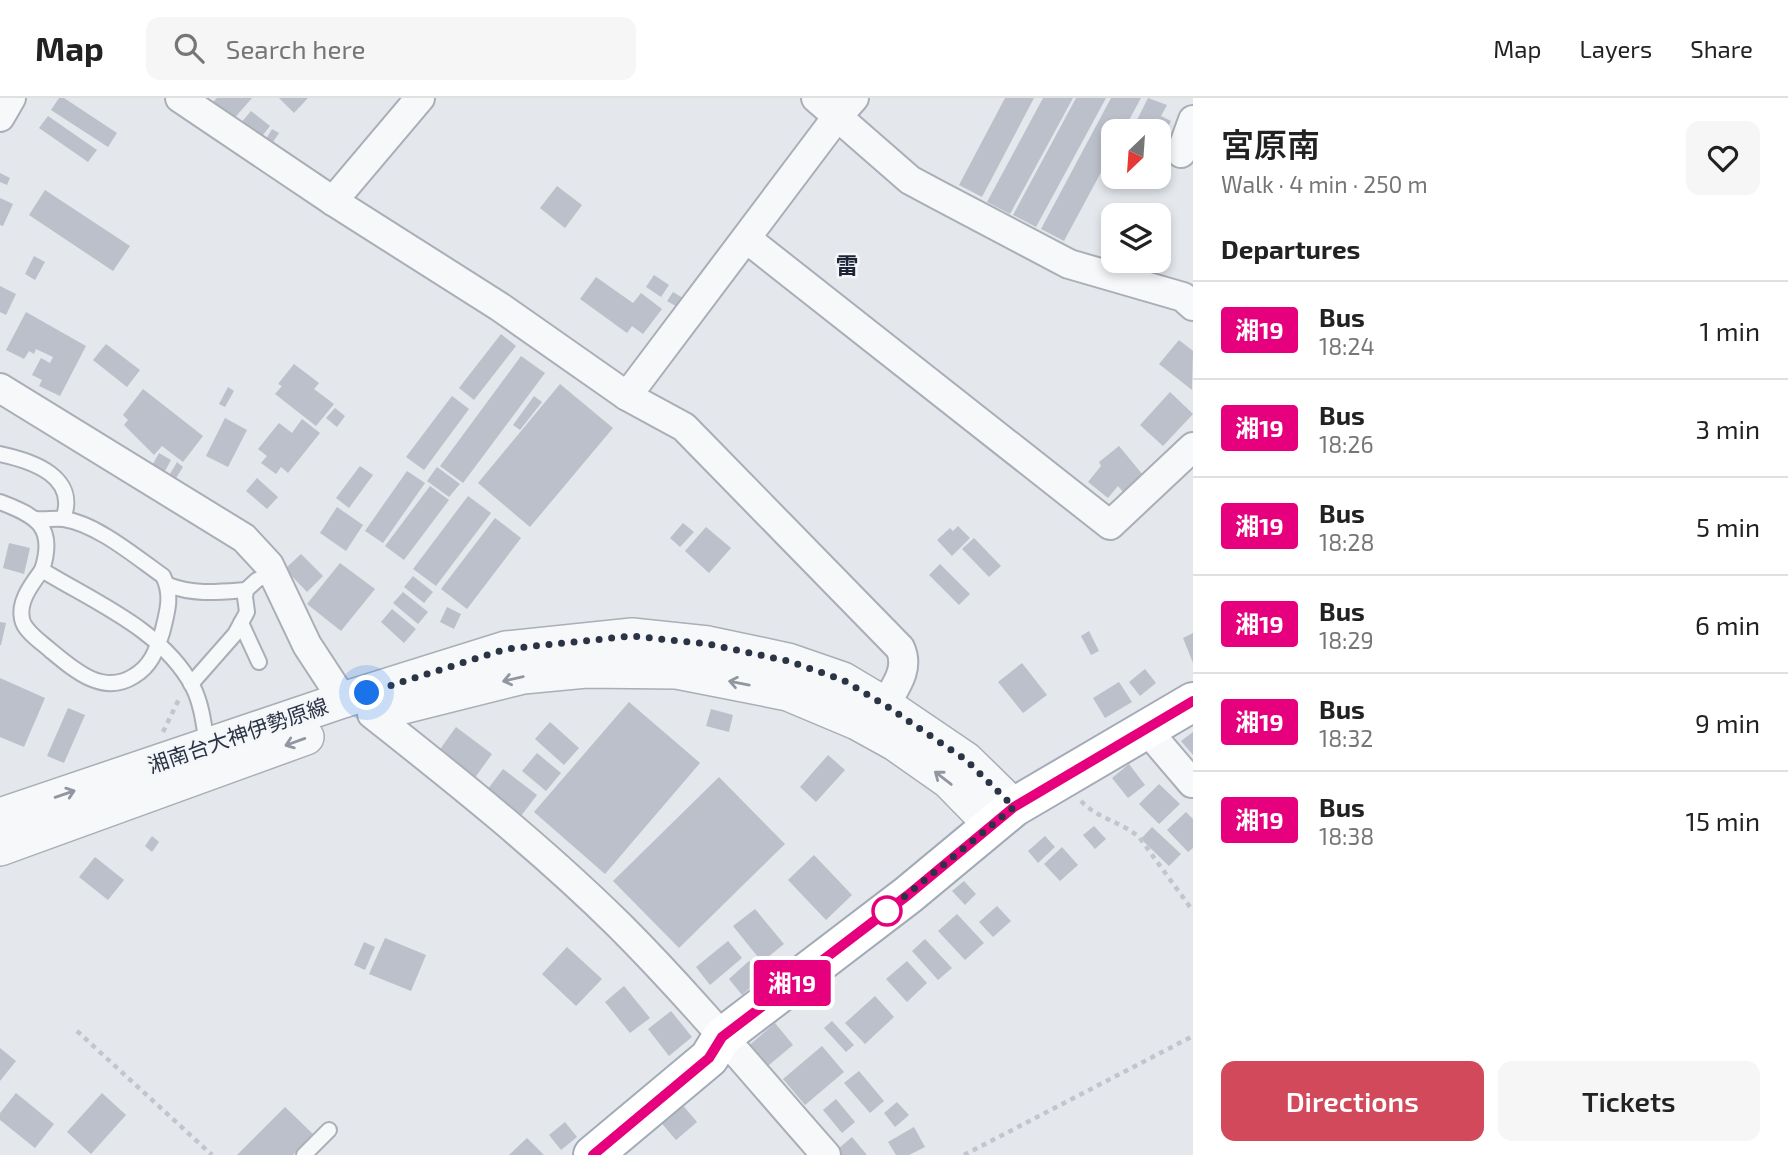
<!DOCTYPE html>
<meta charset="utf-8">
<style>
:root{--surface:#fff;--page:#f6f6f6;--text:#222;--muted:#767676;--line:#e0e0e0;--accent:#d1495b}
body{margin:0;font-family:"Exo 2","Noto Sans JP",sans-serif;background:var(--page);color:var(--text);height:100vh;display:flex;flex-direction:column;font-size:26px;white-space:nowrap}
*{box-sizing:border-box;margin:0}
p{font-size:23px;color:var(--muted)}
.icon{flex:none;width:38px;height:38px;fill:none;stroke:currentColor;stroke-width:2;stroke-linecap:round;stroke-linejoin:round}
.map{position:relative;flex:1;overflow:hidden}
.panel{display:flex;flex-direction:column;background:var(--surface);width:595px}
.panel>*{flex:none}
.badge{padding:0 14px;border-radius:5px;font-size:24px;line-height:46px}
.needle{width:46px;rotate:205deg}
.controls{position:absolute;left:1101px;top:21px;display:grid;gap:14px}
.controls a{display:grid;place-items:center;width:70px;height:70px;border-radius:14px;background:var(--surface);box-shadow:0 4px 10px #0003;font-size:35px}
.you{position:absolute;width:35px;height:35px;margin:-18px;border:5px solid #fff;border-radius:50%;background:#1a73e8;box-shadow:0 0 0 10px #1a73e833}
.map>.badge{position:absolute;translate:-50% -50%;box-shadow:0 0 0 4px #fff}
h2{padding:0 28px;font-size:26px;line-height:63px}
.round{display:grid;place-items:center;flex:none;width:74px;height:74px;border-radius:14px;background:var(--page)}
.head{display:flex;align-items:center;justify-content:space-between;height:119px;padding:0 28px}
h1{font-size:33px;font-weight:600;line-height:52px}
.button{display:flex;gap:14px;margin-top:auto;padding:14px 28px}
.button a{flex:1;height:80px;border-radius:14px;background:var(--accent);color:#fff;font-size:28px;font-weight:600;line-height:80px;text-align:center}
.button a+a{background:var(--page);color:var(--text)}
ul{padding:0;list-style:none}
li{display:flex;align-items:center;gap:21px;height:98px;padding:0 28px;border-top:2px solid var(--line)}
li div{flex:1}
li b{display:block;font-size:26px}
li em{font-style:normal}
li .badge{min-width:77px;font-weight:700;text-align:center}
header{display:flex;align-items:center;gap:42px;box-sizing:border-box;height:98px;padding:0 35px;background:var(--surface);border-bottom:2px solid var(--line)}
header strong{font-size:33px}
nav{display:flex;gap:38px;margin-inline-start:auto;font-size:24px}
.search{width:490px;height:63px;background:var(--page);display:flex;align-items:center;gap:18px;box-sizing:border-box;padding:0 24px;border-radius:14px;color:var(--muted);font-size:26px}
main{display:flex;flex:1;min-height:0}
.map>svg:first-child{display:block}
</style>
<header>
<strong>Map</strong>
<div class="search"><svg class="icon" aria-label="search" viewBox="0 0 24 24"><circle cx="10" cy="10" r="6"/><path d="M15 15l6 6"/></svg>Search here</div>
<nav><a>Map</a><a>Layers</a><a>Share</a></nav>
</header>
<main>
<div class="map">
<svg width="1193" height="1057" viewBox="0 0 1193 1057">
<rect width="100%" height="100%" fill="#e4e7ec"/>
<g fill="#bbc0ca">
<polygon points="59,0 64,0 117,35 108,49 51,12"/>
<polygon points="217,0 252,0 231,24 211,6"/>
<polygon points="279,0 308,0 294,15"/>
<polygon points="1005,0 1034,0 982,99 959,87"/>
<polygon points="1043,0 1073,0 1010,116 987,104"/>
<polygon points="1076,0 1106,0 1036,129 1013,117"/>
<polygon points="1111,0 1141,0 1123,33 1113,33 1113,52 1064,143 1041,131"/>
<polygon points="1148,0 1167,7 1161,18 1171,23 1161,43 1158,42 1158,33 1139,33 1133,30"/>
<polygon points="251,13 270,28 259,42 240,26"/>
<polygon points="48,18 97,52 88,64 39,30"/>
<polygon points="272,31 279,35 269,50 263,46"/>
<polygon points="0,75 10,80 7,87 0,84"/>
<polygon points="557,88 582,107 565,130 540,110"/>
<polygon points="45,92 130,148 113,173 29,117"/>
<polygon points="0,100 13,106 3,128 0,127"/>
<polygon points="34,158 45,164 35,182 25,176"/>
<polygon points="654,177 669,187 661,199 646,189"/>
<polygon points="596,179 633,205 641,195 662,211 643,236 632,228 627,235 580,201"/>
<polygon points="0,188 16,196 6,217 0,214"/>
<polygon points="673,194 686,202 681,211 667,203"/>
<polygon points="26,214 86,248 60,298 39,288 42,282 32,277 41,260 50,265 53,259 36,251 34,256 29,253 24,261 6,252"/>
<polygon points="501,236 516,248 474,302 459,290"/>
<polygon points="1179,242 1193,253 1192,292 1159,266"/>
<polygon points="106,246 140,272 127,289 93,262"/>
<polygon points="521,258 545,275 463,385 440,368"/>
<polygon points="294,266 319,285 314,291 334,306 316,328 275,296 282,288 278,286"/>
<polygon points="560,286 613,330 530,429 478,385"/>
<polygon points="228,289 234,293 225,309 219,306"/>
<polygon points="143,291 203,338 183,364 162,348 154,357 124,327 128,322 123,317"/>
<polygon points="1170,294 1193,316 1163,348 1140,327"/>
<polygon points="452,298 469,311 424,372 406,359"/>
<polygon points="534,298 542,304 520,332 513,327"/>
<polygon points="335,310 345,318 337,329 326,320"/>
<polygon points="225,320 247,332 228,369 206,358"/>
<polygon points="302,321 320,335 288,375 281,369 276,376 261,365 267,358 258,351 279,325 292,335"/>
<polygon points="1119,348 1143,377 1123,394 1118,388 1108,400 1088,384 1101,368 1099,364"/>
<polygon points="159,355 171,362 165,373 153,366"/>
<polygon points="177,364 183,369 176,380 170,376"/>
<polygon points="360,368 373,377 349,410 336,400"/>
<polygon points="437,369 460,386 449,399 427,383"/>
<polygon points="407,373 425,385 383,445 365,433"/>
<polygon points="257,380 278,399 267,411 246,393"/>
<polygon points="430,388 449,402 404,462 385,448"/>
<polygon points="468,398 491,415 436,488 413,471"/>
<polygon points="337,409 363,427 346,453 320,435"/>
<polygon points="495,420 521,440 467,511 441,491"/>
<polygon points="683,425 694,434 680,449 670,440"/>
<polygon points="958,428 970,440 952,458 937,442 950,430 953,433"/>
<polygon points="706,429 731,450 709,475 685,453"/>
<polygon points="974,440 1001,468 989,479 962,451"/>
<polygon points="9,445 30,450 24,476 3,470"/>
<polygon points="301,456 323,478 307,494 285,471"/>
<polygon points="340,465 375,491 341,533 307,506"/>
<polygon points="940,466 970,496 959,507 929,477"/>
<polygon points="413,478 433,494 424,505 404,489"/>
<polygon points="403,494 428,514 418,526 393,505"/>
<polygon points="447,509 461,516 454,531 440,524"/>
<polygon points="392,511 416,531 404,545 381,524"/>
<polygon points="0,524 6,525 1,547 0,547"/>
<polygon points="1089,533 1099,553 1091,557 1081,538"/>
<polygon points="1193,535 1193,565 1183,540"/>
<polygon points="1022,565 1047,597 1023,615 998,584"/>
<polygon points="1145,571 1156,585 1140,598 1129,584"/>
<polygon points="0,580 45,600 24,649 0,639"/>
<polygon points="1119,584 1132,604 1105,620 1093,600"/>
<polygon points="629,604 700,665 605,776 534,714"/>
<polygon points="68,610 85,617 64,665 47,658"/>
<polygon points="711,611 733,617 729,634 706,628"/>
<polygon points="550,624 579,650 564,667 535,641"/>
<polygon points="456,629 492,656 474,681 438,654"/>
<polygon points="1193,634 1193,657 1181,643"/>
<polygon points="537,655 561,675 546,693 522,673"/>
<polygon points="828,657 845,672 816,704 800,689"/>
<polygon points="1129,666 1145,687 1128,700 1112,680"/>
<polygon points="503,671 537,697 521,718 487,692"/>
<polygon points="719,679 785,746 679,850 613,783"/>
<polygon points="1159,686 1180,706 1159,726 1139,706"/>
<polygon points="1186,714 1193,721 1193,750 1188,754 1167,732"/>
<polygon points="1094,728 1106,741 1095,751 1083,737"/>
<polygon points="1152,729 1181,756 1169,768 1141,741"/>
<polygon points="152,738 159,744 152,754 145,748"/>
<polygon points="1045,738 1055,749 1038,765 1028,753"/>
<polygon points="1062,749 1078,767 1060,783 1044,766"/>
<polygon points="814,757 852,797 826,822 788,782"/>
<polygon points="95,759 124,782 108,802 79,779"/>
<polygon points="964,783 976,796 965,807 952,793"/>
<polygon points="997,808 1011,823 993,839 979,824"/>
<polygon points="755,811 784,846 762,864 733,828"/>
<polygon points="957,816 984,845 965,862 938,833"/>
<polygon points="385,840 426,857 411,893 369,876"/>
<polygon points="925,841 952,870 938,882 912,853"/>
<polygon points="728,843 742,860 710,887 696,869"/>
<polygon points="364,844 375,849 365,872 354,867"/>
<polygon points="567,849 602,881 576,908 542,876"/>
<polygon points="749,863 763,879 742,897 729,881"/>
<polygon points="907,863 927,885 907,904 886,881"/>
<polygon points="624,888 650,920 630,935 605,904"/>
<polygon points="875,898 894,919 865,946 845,925"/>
<polygon points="671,913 692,939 669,958 648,931"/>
<polygon points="832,923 854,947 846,954 824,930"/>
<polygon points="775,925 793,947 763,972 745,951"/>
<polygon points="822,948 844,974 805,1007 783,981"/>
<polygon points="0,950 16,963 0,983"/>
<polygon points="859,973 884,1003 870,1015 844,985"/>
<polygon points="16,995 54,1026 35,1050 0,1022 0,1015"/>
<polygon points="102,995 126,1017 91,1056 67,1034"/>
<polygon points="836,1001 855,1024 842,1035 823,1012"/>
<polygon points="680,1004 697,1024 676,1042 658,1021"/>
<polygon points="897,1004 909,1017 895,1029 884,1015"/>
<polygon points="285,1009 313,1036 293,1057 237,1057"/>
<polygon points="565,1024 577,1039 561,1052 549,1037"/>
<polygon points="914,1029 925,1049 909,1057 896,1057 888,1044"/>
<polygon points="852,1039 867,1057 831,1057"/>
<polygon points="527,1040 544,1057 509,1057"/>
</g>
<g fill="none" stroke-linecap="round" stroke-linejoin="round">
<defs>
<g id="service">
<path d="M0,356C33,363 79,379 63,421"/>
<path d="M0,404C37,418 56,429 42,472C94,504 163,532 193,589C202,607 204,628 207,647"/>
<path d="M36,421C45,422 55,420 64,421C97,426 136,459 163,478C173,497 167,515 162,535C156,553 151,568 134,578C103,598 74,572 50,552C41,544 24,533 22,521C18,503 32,486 42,472"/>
<path d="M168,487C194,497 219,494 246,492"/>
<polyline points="241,525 259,564"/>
<polyline points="191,586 235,536 247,514 245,499 246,492 257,482 272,475"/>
<polyline points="304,1057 329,1032"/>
</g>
<g id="minor">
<path d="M180,0L333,103L500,209L627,298L684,329L900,550C910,571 895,589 885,607"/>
<polyline points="816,0 910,82 938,97 1069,166 1183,199 1193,208"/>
<polyline points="0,19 11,0"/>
<polyline points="1181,55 1193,22"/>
<polyline points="333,103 420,0"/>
<polyline points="747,141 1110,427 1193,349"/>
<polyline points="0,290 244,440 269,467 307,547 343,602"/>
<polyline points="627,298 837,19 854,0"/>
<path d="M372,616C457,683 542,751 619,827C692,900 758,980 826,1057"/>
<polyline points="1146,631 1192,685"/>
</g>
<g id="tertiary">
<polyline points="379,614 523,578 586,572 677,573 788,595 857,624 895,645 949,683 992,727"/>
<polyline points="0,718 343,602 506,551 632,538 708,546 788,563 843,582 885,607 966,662 1014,709"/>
<polyline points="0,750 306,639"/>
</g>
<polyline id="primary" points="593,1057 709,960 722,939 908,797 1014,709 1193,604"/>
</defs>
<use href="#service" stroke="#a9aeb7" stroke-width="18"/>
<use href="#minor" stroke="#a9aeb7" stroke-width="32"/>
<use href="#tertiary" stroke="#a9aeb7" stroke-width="38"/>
<use href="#primary" stroke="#a3abb8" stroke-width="42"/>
<g stroke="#c2c5cb" stroke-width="4.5" stroke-dasharray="5 5" stroke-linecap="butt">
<polyline points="163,634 179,601"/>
<path d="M1081,703C1097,720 1121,724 1139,739L1193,813"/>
<polyline points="77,933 212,1057"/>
<polyline points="964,1057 1193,938"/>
</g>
<use href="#service" stroke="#f7f8fa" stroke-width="14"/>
<use href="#minor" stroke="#f7f8fa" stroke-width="28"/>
<use href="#tertiary" stroke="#f7f8fa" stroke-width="35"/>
<use href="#primary" stroke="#fff" stroke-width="38"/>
</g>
<defs><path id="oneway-shaft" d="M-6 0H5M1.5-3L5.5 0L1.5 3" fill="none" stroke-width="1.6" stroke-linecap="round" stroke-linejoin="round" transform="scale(1.75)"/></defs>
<g stroke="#9196a0">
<use href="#oneway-shaft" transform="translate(513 581) rotate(167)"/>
<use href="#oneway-shaft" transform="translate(739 585) rotate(-169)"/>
<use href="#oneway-shaft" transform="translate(295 644) rotate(160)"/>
<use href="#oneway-shaft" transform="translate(943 680) rotate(-142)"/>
<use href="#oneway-shaft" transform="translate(65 696) rotate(-19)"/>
</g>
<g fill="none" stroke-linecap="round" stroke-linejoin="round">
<defs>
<polyline id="line" points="593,1057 709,960 722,939 908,797 1014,709 1193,603"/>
</defs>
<use href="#line" stroke="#fff" stroke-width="16"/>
<use href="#line" stroke="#e6007e" stroke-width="10"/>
<polyline stroke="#2b3445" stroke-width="7" stroke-dasharray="0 12.6" points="367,595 506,551 632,538 708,546 788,563 843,582 885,607 966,662 1014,709 887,813"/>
</g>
<circle fill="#fff" stroke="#e6007e" stroke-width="3.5" cx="887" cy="813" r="14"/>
<g text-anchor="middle" stroke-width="5" stroke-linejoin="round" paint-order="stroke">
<g font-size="21" fill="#2b3445" stroke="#f4f6f9">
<text transform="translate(238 638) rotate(-19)" y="7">湘南台大神伊勢原線</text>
</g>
<g font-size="23" font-weight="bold" fill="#1d2536" stroke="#f4f6f9">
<text x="847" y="176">雷</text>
</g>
</g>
</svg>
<div class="controls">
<a><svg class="needle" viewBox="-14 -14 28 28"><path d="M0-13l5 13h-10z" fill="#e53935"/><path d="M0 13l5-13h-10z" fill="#767676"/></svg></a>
<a><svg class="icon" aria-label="layers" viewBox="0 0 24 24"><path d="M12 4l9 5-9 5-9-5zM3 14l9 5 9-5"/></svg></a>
</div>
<div class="you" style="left:367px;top:595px"></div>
<b class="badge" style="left:792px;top:885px;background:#e6007e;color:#fff">湘19</b>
</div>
<section class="panel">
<div class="head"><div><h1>宮原南</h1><p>Walk · 4 min · 250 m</p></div><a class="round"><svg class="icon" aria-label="heart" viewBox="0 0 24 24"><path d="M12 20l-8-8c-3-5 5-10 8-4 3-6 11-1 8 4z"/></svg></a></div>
<h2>Departures</h2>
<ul>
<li><span class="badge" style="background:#e6007e;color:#fff">湘19</span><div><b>Bus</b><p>18:24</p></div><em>1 min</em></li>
<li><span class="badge" style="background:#e6007e;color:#fff">湘19</span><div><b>Bus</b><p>18:26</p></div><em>3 min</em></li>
<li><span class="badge" style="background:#e6007e;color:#fff">湘19</span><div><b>Bus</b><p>18:28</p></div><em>5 min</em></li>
<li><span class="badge" style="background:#e6007e;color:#fff">湘19</span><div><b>Bus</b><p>18:29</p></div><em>6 min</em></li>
<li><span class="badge" style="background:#e6007e;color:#fff">湘19</span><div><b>Bus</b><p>18:32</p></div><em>9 min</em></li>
<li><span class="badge" style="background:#e6007e;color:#fff">湘19</span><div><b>Bus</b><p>18:38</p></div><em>15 min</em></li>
</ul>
<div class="button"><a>Directions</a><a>Tickets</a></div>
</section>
</main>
